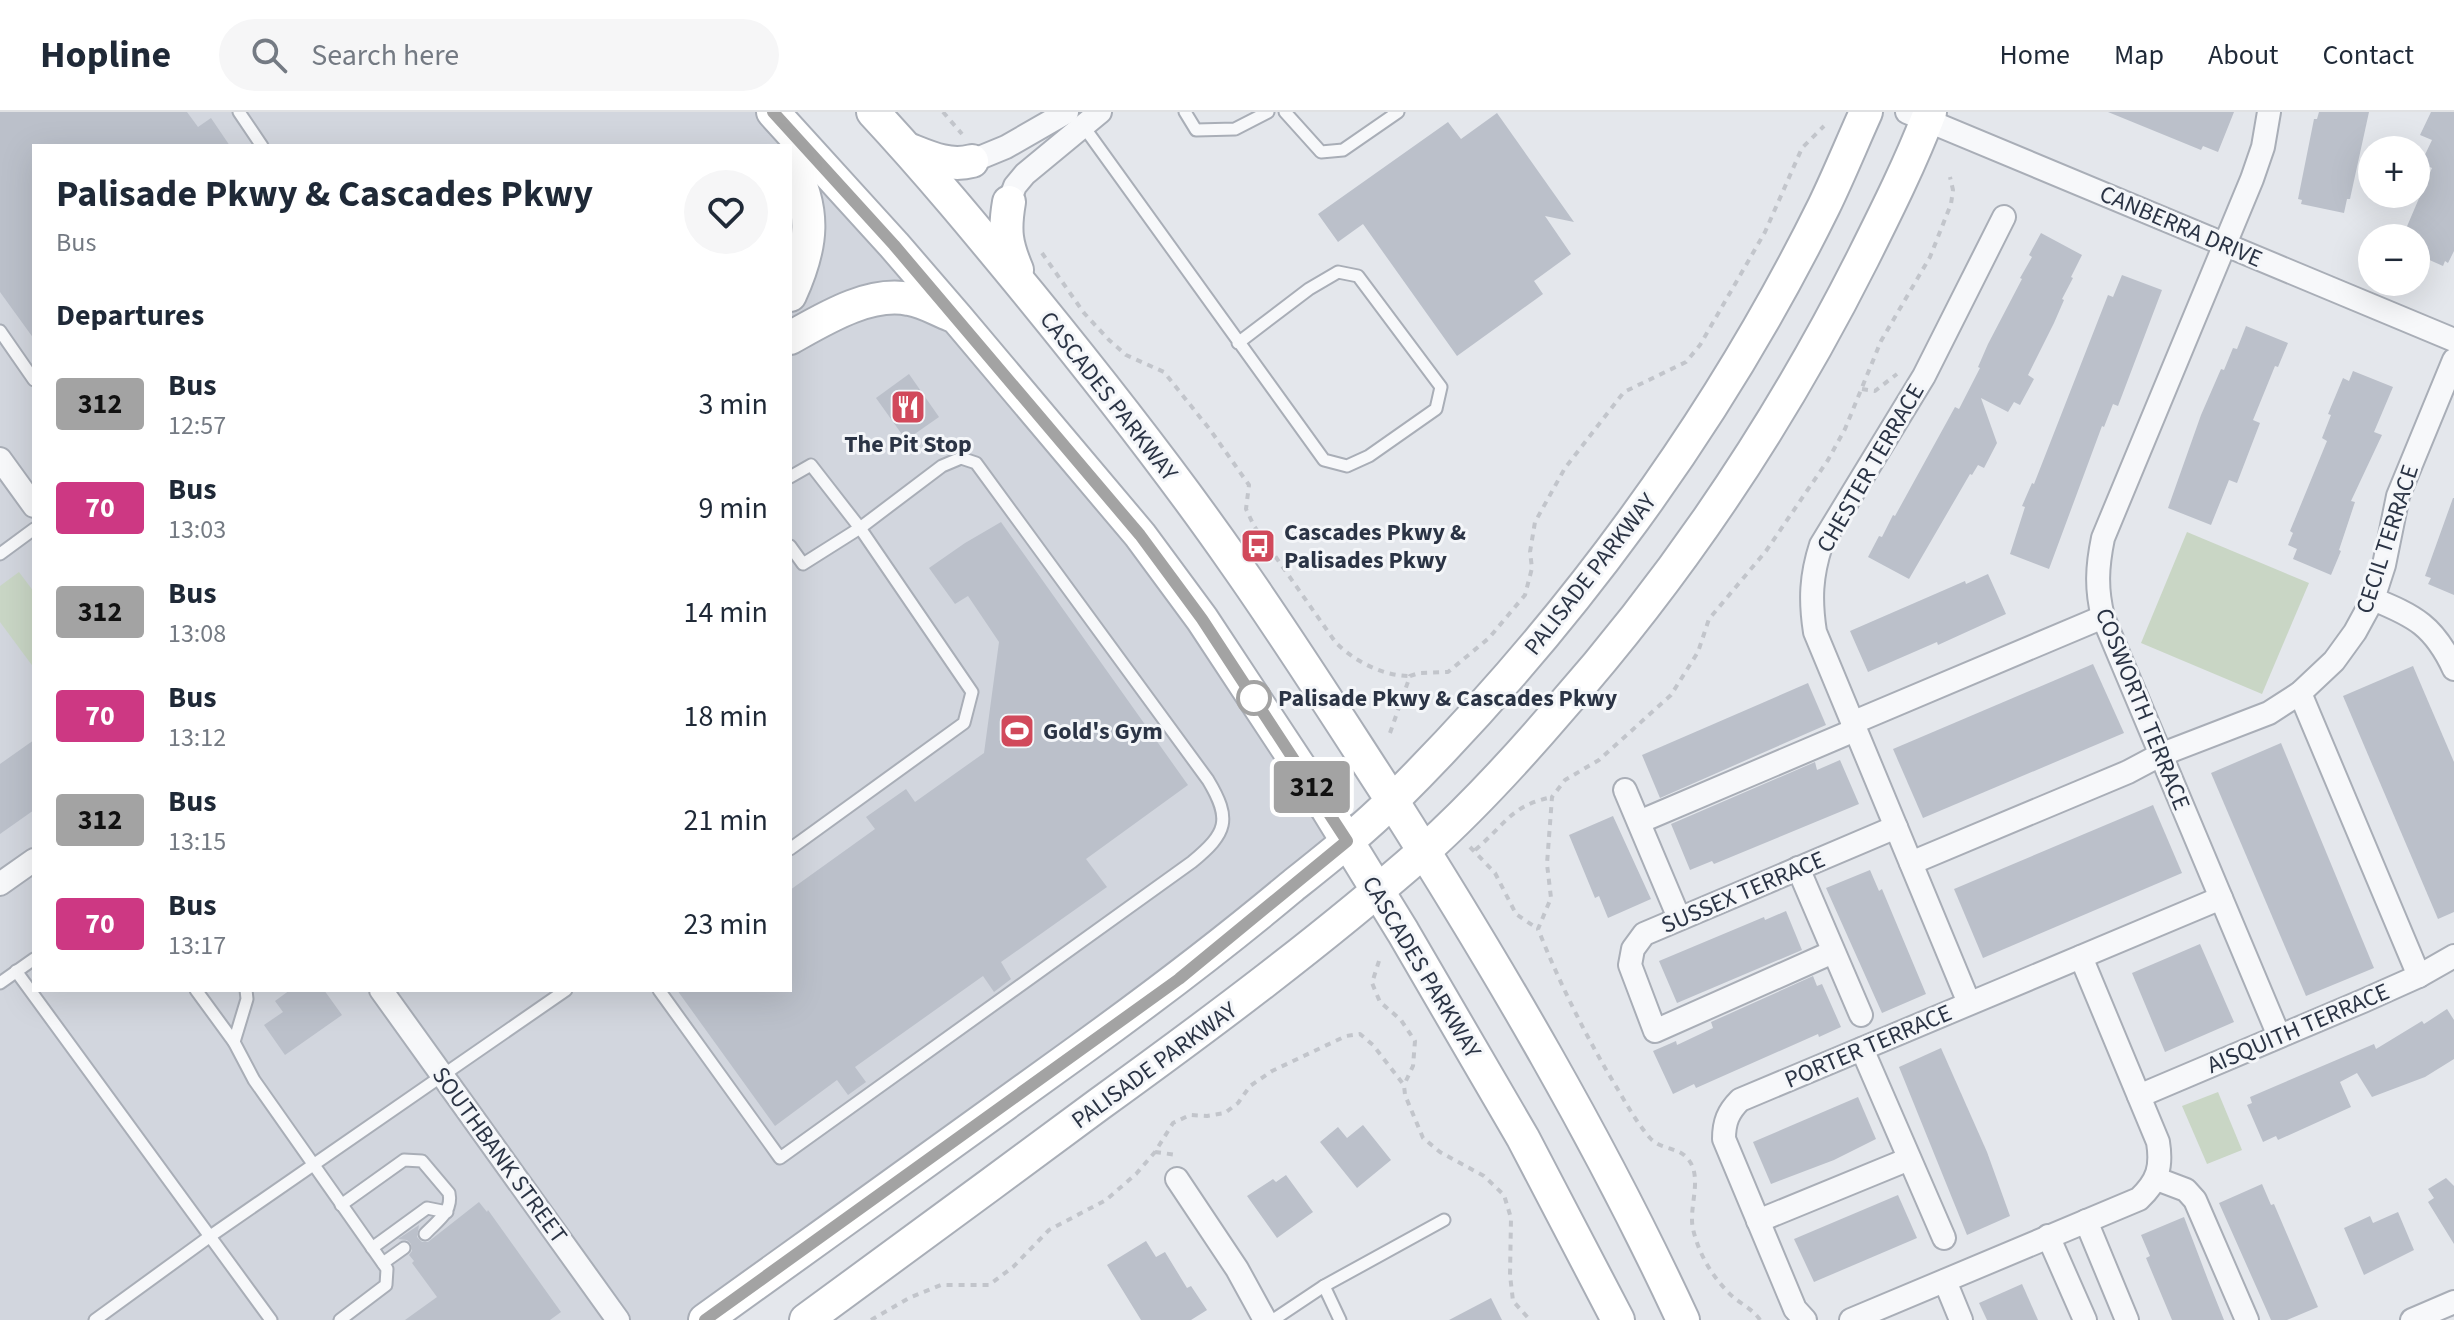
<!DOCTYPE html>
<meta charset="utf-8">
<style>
:root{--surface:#fff;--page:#f6f6f7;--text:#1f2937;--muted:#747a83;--line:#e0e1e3}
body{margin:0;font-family:"Source Sans 3",sans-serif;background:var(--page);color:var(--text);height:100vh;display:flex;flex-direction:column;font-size:30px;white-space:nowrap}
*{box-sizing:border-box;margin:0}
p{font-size:26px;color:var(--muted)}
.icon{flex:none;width:44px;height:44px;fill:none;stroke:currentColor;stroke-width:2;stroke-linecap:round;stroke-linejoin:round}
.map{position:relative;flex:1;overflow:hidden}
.details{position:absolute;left:32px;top:32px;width:760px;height:848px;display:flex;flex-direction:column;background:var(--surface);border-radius:0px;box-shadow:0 8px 32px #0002}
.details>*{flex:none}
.badge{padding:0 16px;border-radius:6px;font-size:28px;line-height:52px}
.tools{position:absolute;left:2358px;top:24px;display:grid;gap:16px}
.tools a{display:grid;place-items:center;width:72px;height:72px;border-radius:50%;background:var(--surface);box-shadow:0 8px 32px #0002;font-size:40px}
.map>.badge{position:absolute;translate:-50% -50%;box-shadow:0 0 0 4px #fff}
h2{padding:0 24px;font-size:30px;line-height:72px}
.round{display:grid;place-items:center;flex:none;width:84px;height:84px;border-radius:42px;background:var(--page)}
.head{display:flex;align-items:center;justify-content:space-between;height:136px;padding:0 24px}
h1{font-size:38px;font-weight:700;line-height:60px}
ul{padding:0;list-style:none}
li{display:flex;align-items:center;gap:24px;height:104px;padding:0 24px}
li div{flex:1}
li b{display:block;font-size:30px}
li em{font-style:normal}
li .badge{min-width:88px;font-weight:700;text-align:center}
header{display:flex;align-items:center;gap:48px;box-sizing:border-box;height:112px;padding:0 40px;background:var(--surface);border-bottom:2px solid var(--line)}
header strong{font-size:38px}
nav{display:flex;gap:44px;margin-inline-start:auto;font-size:28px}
.search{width:560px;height:72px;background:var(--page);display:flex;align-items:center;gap:20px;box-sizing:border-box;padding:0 28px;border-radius:44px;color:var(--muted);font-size:30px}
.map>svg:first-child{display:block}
</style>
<header>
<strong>Hopline</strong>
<div class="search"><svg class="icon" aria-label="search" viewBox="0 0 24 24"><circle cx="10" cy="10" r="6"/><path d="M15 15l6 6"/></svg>Search here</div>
<nav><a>Home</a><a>Map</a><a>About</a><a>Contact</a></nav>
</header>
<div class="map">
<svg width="2454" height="1208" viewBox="0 0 2454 1208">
<rect width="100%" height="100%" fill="#e4e7ec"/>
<path fill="#d2d6de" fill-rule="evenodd" d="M0,0H773L1141,423L1347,729L705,1208H0ZM34,34H790V878H34Z"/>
<g fill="#c9d6c5">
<polygon points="2187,420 2309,471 2262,582 2141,531"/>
<polygon points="19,460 34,480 34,556 0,510 0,474"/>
<polygon points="2218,980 2242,1038 2207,1052 2182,994"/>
</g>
<g fill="#bbc0ca">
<polygon points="0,0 187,0 198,15 211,6 230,34 34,34 34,227 0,180"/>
<polygon points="2108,0 2234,0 2218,40 2203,34 2201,38"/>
<polygon points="2319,0 2369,0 2350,87 2347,87 2344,101 2301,92 2302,88 2298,87 2314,7 2317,7"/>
<polygon points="2431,0 2454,0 2454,139 2448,151 2445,149 2443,154 2416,142 2416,126 2402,126 2432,56 2421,51 2432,28 2420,23"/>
<polygon points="1497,1 1574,110 1545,104 1571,142 1534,169 1543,182 1457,244 1363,112 1338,130 1318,102 1448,10 1461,27"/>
<polygon points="2041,121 2082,143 2071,165 2073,166 2062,187 2064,188 2054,211 2028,263 2034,267 2020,293 2014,290 2008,300 1981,286 1997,331 1984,356 1978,353 1972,363 1970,362 1909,467 1868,445 1879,424 1882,425 1893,403 1895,404 1955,295 1959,297 1980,256 1978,255 1988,232 2022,167 2020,166 2032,145 2029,143"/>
<polygon points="2122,163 2162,178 2118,294 2113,292 2104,315 2102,314 2049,457 2010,442 2025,395 2022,394 2032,371 2034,372 2108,183 2113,185"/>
<polygon points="2246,214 2288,231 2278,255 2275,254 2253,308 2260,311 2237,371 2229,368 2211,413 2168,396 2201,303 2221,257 2224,258 2233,236 2237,237"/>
<polygon points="2353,259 2393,275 2374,320 2382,323 2351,389 2355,390 2339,438 2341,439 2331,463 2293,447 2297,437 2288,433 2293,421 2290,419 2327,329 2322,326 2331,303 2328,302 2343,266 2349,269"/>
<polygon points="909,262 939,305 906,328 876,286"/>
<polygon points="2453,386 2454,386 2454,483 2428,472 2431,466 2425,464"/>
<polygon points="1001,410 1188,673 1086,747 1107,775 1001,850 1011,867 994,880 983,864 855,955 866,970 848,983 837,968 775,1014 677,878 790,878 790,778 875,717 866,705 906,677 915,690 984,641 999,530 968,484 955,492 929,456 965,431"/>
<polygon points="1988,462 2006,502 1938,533 1937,530 1868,560 1850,519 1965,469 1966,472"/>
<polygon points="2093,552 2124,621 1923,706 1893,637"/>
<polygon points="2413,554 2454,650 2454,800 2438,807 2343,584"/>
<polygon points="1808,571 1826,613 1660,686 1642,643"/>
<polygon points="34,628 34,698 0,722 0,652"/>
<polygon points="2281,631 2374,856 2306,884 2211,661"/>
<polygon points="1840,648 1859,692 1714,752 1712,749 1690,758 1671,712 1815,650 1817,658"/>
<polygon points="2153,693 2182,761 1983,846 1954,777"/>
<polygon points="1613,704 1651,787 1608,806 1599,784 1595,786 1569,723"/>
<polygon points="1870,758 1879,779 1882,777 1926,882 1882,901 1826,776"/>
<polygon points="1786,799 1802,838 1677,891 1659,849 1764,805 1765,808"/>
<polygon points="2200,832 2234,910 2165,940 2132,861"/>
<polygon points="1813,864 1817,874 1822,872 1841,915 1819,925 1818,922 1696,976 1694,972 1673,982 1653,939 1676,929 1677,933 1713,916 1711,910"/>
<polygon points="290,878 324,878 342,903 285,943 264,913 283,900 275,889"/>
<polygon points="2447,897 2454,908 2454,947 2425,965 2372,985 2357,961 2340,970 2351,995 2278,1028 2276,1024 2263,1030 2247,993 2252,991 2250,985 2374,932 2376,937 2422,909 2424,912"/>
<polygon points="1941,936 1987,1040 2010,1104 1967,1123 1899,955"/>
<polygon points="1858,985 1876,1027 1834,1048 1771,1072 1753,1030"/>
<polygon points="1363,1013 1391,1048 1357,1076 1320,1030 1338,1015 1347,1026"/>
<polygon points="1286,1063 1313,1100 1277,1126 1247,1084 1273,1067 1276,1070"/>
<polygon points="2446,1066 2454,1074 2454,1132 2428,1090 2434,1086 2428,1077"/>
<polygon points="2262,1072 2271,1093 2274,1092 2318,1195 2287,1208 2271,1208 2219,1091"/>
<polygon points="1898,1083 1917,1126 1814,1170 1794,1127"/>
<polygon points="479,1090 487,1100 488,1098 561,1200 550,1208 405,1208 437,1185 412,1151 414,1149 409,1143 412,1139 411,1132 407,1128 398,1127 419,1113 417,1125 422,1130 428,1130"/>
<polygon points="2398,1100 2414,1138 2364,1163 2344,1116 2370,1104 2373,1111"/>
<polygon points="2184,1105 2208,1168 2224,1208 2172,1208 2146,1146 2150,1144 2141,1123"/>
<polygon points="1146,1129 1156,1145 1165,1140 1187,1176 1191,1174 1207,1198 1191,1208 1141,1208 1107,1153"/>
<polygon points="2022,1172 2038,1208 1987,1208 1979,1191"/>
<polygon points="1491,1186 1502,1208 1449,1208"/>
</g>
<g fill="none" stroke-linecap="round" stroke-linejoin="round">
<defs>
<g id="service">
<polyline points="239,0 262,34"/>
<polyline points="1185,0 1196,18 1235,17 1268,0"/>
<polyline points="1285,0 1321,40 1343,38 1398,0"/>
<polyline points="1084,15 1324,348 1347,354 1369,344 1436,297 1441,275 1358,164 1338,160 1309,177 1238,231"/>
<polyline points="0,219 34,268"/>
<polyline points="790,365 811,353 860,416 972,580 964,611 790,737"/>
<polyline points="0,442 34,417"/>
<polyline points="16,859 271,1208"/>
<polyline points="0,871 34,847"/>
<polyline points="196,878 234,930"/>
<polyline points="246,878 247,887 234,930 254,968 387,1157 386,1173 340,1208"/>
<path d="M659,878L780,1046L1192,750C1227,721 1232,708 1208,668L976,351L961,346L942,354L860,416L803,452L790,434"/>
<path d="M341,1093L404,1048L422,1049L449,1081C453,1100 437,1109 425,1122"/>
<polyline points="372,1136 427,1096 447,1100"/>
<polyline points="383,1151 404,1136"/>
<polyline points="1324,1174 1340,1208"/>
<polyline points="95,1208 209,1125 566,878"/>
<polyline points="1273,1208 1324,1174 1444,1108"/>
</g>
<g id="minor">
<polyline points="1907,0 2454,228"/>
<path d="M2269,0L2263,35L2252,67L2103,426C2097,455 2096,477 2103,505L2279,924"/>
<polyline points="972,49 1006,35 1067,0"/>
<polyline points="1009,90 1015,74 1025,62 1100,0"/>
<polyline points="0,347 34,394"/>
<path d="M2373,487C2415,504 2434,514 2454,557"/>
<polyline points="2300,581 2419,864"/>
<polyline points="1852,611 2103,505"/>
<polyline points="1625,678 1679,806"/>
<polyline points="1639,710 1855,618"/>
<polyline points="1911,751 2128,660 2160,643 2269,601 2300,581 2334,549 2355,520 2373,487 2384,453 2398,384 2454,248"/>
<polyline points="1798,756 1861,903"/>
<polyline points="0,772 34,748"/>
<polyline points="1833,840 1655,919 1630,853 1633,837 1644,822 1896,715"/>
<polyline points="381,878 618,1208"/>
<path d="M1969,891L1815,520C1810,488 1811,464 1821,433L1924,264L2004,105"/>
<polyline points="1862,937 1944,1126"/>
<polyline points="2139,984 2363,889 2419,864 2454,844"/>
<polyline points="1177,1067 1237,1157 1265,1208"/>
<polyline points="2157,1067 2186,1078 2195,1088 2247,1208"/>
<polyline points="1758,1109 1909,1047"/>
<polyline points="2086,1109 2127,1208"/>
<polyline points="2048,1124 2085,1208"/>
<polyline points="1945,1169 1961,1208"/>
<path d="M1805,1208L1795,1197L1724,1027C1724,1010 1728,1000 1740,988L2221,786"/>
<path d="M1851,1208L2139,1087C2158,1069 2162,1055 2158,1030L2081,845"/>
<polyline points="2412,1208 2454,1190"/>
</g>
<g id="secondary">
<polyline points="773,0 894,133 957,206 1140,423 1202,507 1328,698 1403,820 1523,1026 1618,1208"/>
<path d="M873,0C928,59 979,121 1030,183C1101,270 1171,359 1235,451C1290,529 1341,610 1393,690C1499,857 1600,1029 1683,1208"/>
<path d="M910,38C930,46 950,55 972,49"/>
<path d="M790,49C816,98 813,133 790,183"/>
<path d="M1009,90C1004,119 1006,132 1017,158"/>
<path d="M790,226C824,207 869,179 909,187C923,189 938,198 951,203"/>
<path d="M705,1208C830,1118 955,1029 1080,938C1152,886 1222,833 1290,776C1325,748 1362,719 1394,687C1567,515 1716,313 1824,94C1839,63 1852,31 1866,0"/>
<path d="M806,1208C903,1137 1001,1065 1098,993C1210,912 1320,830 1424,739C1472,696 1516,648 1558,599C1679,462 1781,309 1863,146C1887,98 1911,50 1930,0"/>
</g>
</defs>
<use href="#service" stroke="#a9aeb7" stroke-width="15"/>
<use href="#minor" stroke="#a9aeb7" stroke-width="26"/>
<use href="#secondary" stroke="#a9aeb7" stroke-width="36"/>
<g stroke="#c2c5cb" stroke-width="4" stroke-dasharray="6 6" stroke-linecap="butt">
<polyline points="943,0 962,22"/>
<path d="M1042,141L1084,201L1109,228L1126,243L1164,260L1211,319L1249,373L1246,397L1254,414L1336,531C1356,550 1383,564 1410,564"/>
<polyline points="1862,277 1875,279 1897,262"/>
<polyline points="1390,621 1410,564 1419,561 1448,560 1489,526 1525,483 1532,456 1530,440 1535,410 1565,356 1624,280 1686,250 1700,233 1765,120 1802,36 1824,14"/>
<polyline points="1470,735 1495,761 1516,802 1538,817"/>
<path d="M1475,738C1506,712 1510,694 1552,685"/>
<polyline points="1379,849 1372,871 1380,890 1401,908 1415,929 1413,954 1404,973"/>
<polyline points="1155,1040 1177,1043"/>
<polyline points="871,1208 909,1186 941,1173 989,1173 1013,1155 1049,1118 1106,1088 1136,1062 1155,1040 1173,1011 1190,1003 1207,1004 1225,1001 1238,991 1250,974 1272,959 1346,924 1360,922 1373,933 1404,973 1405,983 1423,1026 1440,1040 1484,1064 1504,1083 1511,1106 1510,1163 1513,1189 1530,1208"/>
<path d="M1760,1208C1754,1198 1741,1192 1732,1184C1713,1166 1699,1143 1693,1117C1688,1095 1704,1064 1687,1046C1678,1035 1661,1038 1650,1026C1637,1011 1627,993 1617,976C1586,925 1560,872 1538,817L1551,786L1547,752L1552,685L1565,668L1599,648L1671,583L1698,540L1709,507L1766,439L1828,348L1845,317L1881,229L1930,145L1951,92L1953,78L1950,65"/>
</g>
<use href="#service" stroke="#f7f8fa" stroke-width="11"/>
<use href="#minor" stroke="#f7f8fa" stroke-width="22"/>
<use href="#secondary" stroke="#fff" stroke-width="32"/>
</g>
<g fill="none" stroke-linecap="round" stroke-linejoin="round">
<defs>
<polyline id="line" points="705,1208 1179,867 1347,729 1202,507 1140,423 894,133 773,0"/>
</defs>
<use href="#line" stroke="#fff" stroke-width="18"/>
<use href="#line" stroke="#a3a3a3" stroke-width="12"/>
</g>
<defs>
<symbol id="restaurant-square" viewBox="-11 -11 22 22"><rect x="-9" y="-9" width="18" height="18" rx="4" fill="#d1495b" stroke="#f4f6f9"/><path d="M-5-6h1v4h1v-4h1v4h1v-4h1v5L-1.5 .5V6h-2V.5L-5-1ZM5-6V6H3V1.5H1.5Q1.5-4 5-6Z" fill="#fff"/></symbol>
<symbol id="bus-square" viewBox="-11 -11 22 22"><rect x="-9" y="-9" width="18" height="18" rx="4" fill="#d1495b" stroke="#f4f6f9"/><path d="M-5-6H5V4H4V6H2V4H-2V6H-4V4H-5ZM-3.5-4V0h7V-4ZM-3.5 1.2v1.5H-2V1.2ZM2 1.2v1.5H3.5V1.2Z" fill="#fff"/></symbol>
<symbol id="stadium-square" viewBox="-11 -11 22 22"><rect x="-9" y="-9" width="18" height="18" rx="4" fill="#d1495b" stroke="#f4f6f9"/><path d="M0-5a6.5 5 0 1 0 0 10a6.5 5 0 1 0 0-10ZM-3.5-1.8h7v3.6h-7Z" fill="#fff"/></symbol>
</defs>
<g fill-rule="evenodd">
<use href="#restaurant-square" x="888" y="275" width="40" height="40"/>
<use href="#bus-square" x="1238" y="414" width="40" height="40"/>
<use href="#stadium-square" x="997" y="599" width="40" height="40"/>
</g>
<circle fill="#fff" stroke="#a3a3a3" stroke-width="4" cx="1254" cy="586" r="16"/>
<g text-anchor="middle" stroke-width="6" stroke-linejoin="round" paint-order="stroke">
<g font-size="24" fill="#2b3445" stroke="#f4f6f9">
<text transform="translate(2181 114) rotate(23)" y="8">CANBERRA DRIVE</text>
<text transform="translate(1109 284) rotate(52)" y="8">CASCADES PARKWAY</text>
<text transform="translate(1870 356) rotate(-60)" y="8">CHESTER TERRACE</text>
<text transform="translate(2387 427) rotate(-72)" y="8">CECIL TERRACE</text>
<text transform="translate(1590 462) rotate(-52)" y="8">PALISADE PARKWAY</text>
<text transform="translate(2143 597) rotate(68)" y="8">COSWORTH TERRACE</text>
<text transform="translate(1743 780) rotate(-23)" y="8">SUSSEX TERRACE</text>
<text transform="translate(1422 855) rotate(59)" y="8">CASCADES PARKWAY</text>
<text transform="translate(2298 916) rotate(-23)" y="8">AISQUITH TERRACE</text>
<text transform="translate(1868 934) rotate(-23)" y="8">PORTER TERRACE</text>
<text transform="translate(1154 953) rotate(-36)" y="8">PALISADE PARKWAY</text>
<text transform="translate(500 1043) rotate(54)" y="8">SOUTHBANK STREET</text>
</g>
<g font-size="24" font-weight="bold" fill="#2b3445" stroke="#f4f6f9" text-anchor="start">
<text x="908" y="340" text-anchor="middle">The Pit Stop</text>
<text x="1284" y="428">Cascades Pkwy &amp;<tspan x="1284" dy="28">Palisades Pkwy</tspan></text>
<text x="1043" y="627">Gold's Gym</text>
</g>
<g font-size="24" font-weight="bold" fill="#2b3445" stroke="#f4f6f9" text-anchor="start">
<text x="1278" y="594">Palisade Pkwy &amp; Cascades Pkwy</text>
</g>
</g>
</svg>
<div class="tools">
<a>+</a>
<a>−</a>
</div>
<b class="badge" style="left:1312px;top:675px;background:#a3a3a3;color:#111">312</b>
<section class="details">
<div class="head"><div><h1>Palisade Pkwy &amp; Cascades Pkwy</h1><p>Bus</p></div><a class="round"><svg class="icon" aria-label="heart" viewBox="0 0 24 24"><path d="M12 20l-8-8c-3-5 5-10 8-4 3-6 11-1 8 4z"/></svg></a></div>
<h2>Departures</h2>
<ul>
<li><span class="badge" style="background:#a3a3a3;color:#111">312</span><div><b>Bus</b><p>12:57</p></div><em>3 min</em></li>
<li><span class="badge" style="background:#cd3883;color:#fff">70</span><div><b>Bus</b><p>13:03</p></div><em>9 min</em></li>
<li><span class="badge" style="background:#a3a3a3;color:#111">312</span><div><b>Bus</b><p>13:08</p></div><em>14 min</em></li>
<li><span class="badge" style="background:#cd3883;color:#fff">70</span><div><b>Bus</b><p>13:12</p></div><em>18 min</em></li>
<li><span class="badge" style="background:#a3a3a3;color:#111">312</span><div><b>Bus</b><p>13:15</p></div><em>21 min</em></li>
<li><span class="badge" style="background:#cd3883;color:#fff">70</span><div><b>Bus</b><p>13:17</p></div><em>23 min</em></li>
</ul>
</section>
</div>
